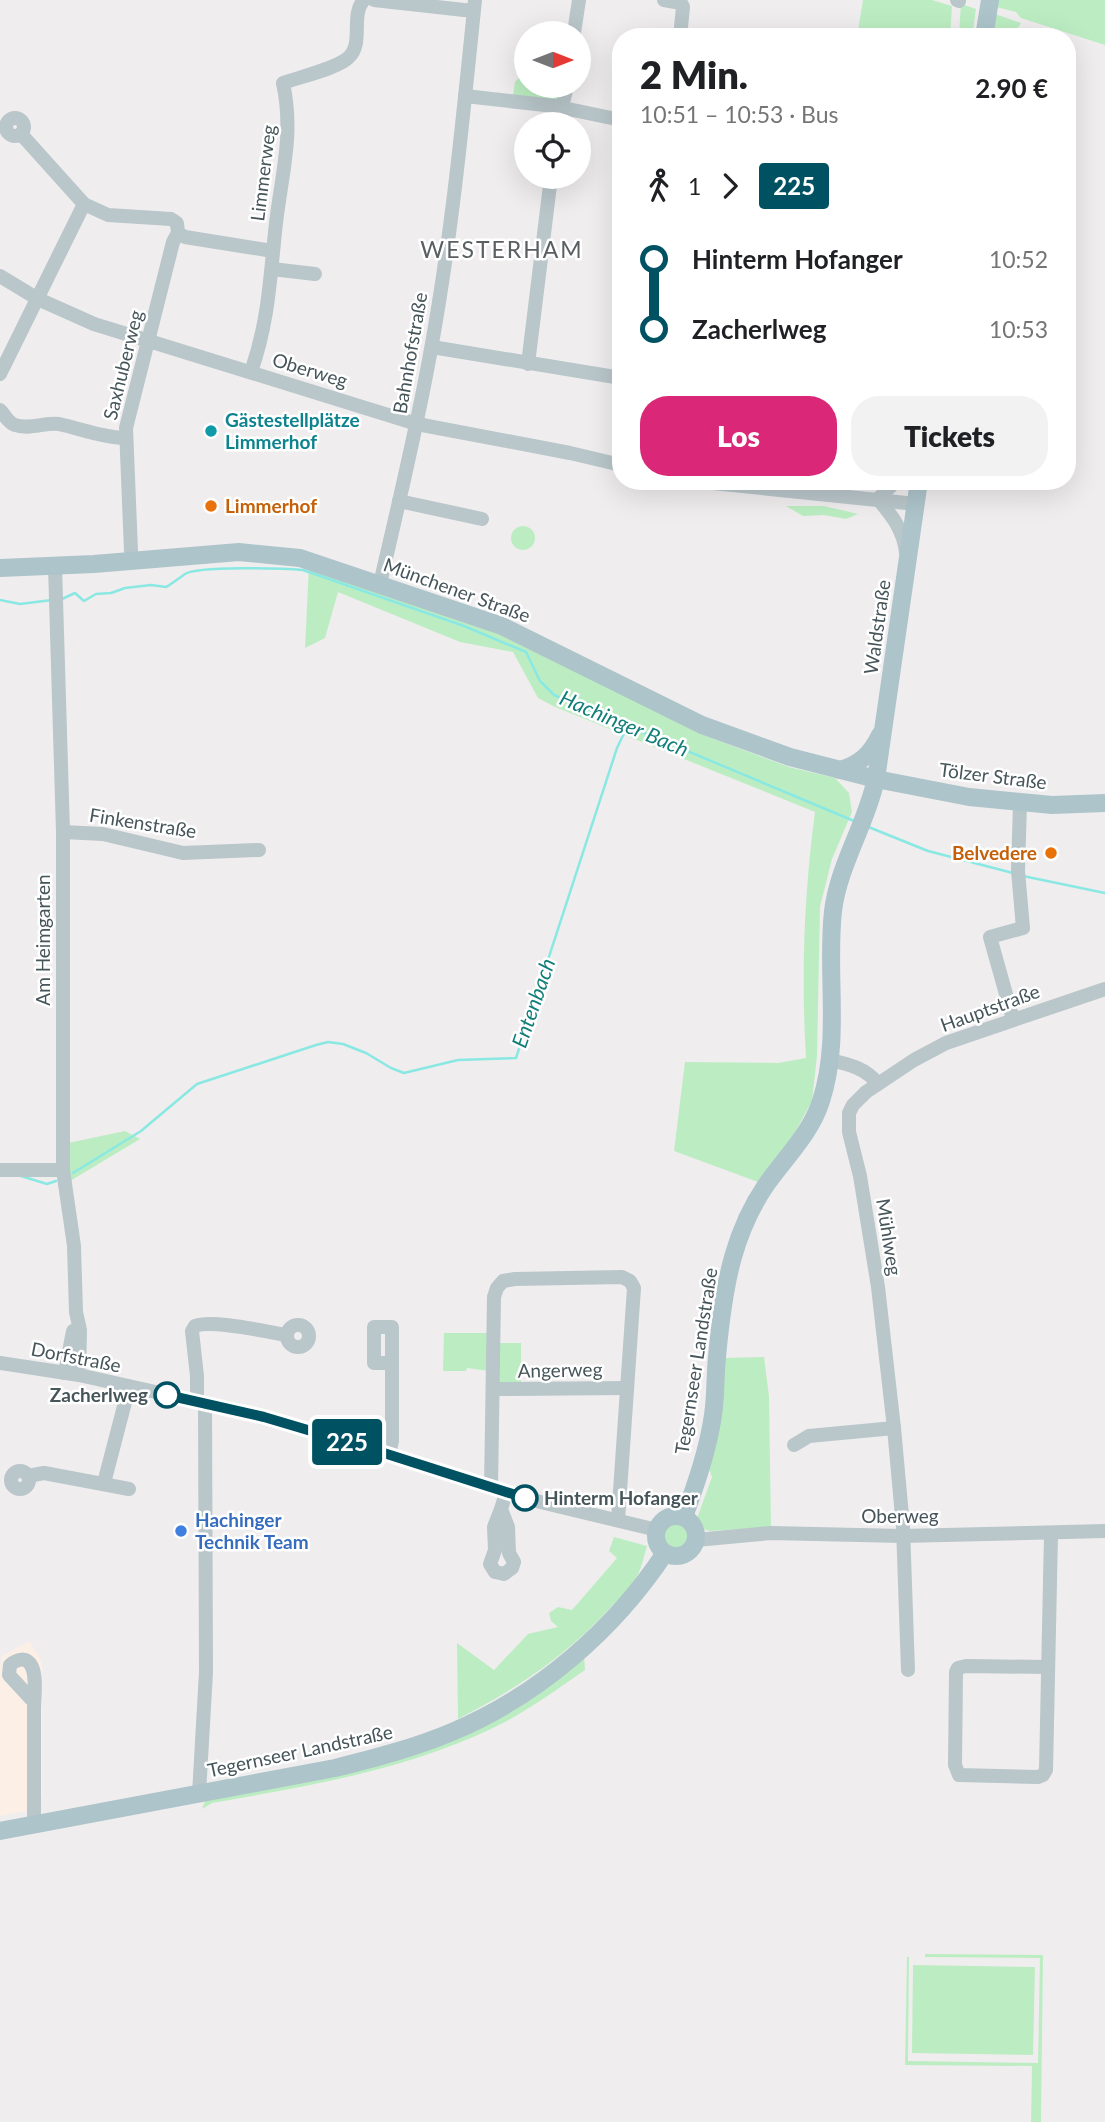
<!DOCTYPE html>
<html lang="de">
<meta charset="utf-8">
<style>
:root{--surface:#fff;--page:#f2f2f2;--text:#202124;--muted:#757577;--accent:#db2777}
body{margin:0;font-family:Lato,sans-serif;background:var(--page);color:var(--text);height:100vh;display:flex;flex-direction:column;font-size:26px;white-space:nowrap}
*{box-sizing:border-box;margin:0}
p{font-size:23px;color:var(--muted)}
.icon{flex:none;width:38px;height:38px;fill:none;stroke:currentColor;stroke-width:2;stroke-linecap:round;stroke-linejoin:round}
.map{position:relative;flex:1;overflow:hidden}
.sheet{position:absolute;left:612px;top:28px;width:464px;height:462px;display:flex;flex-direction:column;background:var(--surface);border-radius:28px;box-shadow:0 7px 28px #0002}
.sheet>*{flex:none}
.badge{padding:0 14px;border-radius:5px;font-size:24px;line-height:46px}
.needle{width:46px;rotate:90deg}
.buttons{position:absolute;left:514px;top:21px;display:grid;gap:14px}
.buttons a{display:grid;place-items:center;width:77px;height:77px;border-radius:50%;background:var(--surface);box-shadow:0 7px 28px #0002;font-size:35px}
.map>.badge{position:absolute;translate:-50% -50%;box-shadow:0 0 0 4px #fff}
.legs{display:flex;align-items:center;gap:10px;height:77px;padding:0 28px;font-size:23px}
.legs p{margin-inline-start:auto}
.headline{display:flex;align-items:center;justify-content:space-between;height:119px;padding:0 28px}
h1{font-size:38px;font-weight:800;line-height:52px}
.cta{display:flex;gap:14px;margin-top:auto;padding:14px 28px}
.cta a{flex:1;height:80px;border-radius:28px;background:var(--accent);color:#fff;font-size:28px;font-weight:800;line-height:80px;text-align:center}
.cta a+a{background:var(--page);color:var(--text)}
ul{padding:0 28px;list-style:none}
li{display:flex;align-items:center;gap:24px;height:70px;font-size:26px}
li i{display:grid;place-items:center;width:10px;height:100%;margin:0 9px;background:currentColor}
li i::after{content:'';width:18px;height:18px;margin:-9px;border:5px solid;border-radius:50%;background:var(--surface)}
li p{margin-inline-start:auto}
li:first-child i{background:linear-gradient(#0000 50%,currentColor 0)}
li:last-child i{background:linear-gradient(currentColor 50%,#0000 0)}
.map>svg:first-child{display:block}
</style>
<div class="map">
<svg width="1105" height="2122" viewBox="0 0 1105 2122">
<rect width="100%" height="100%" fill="#f0edee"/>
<polygon fill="#fbefe6" points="29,1641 42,1661 42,1796 34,1810 0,1816 0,1668 2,1656"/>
<g fill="#bcedc2">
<polygon points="863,0 932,0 952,6 950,37 857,37"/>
<polygon points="997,0 1105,0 1105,45 1021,18 1016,12 996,7"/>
<polygon points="961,1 964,5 976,9 972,37 959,37"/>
<polygon points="995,14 1021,23 1012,37 991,37"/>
<polygon points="527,69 527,86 564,86 559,101 513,95 515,82"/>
<polygon points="786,506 824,506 858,514 846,519 824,515 803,516"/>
<circle cx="523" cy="538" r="12"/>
<path d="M309,565L499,632L701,734L789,767L835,778L849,793L852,812L832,859L820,907L817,1056L812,1101L792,1138L758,1182L674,1151L685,1062L778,1063L806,1058C801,976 804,894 815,812L553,706L538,698L513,652L460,642L338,592L325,638L305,648Z"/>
<polygon points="125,1131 140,1139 70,1181 68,1143"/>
<polygon points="444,1333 489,1333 489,1371 467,1368 466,1371 443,1371"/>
<polygon points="500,1343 521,1343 521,1386 499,1385"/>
<polygon points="764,1357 769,1396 771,1527 710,1531 700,1528 696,1521 712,1477 709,1469 723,1358"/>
<circle cx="676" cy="1536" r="15"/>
<path d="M614,1537L647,1546C644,1556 642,1567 637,1576C631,1589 619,1599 609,1609C566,1656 515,1690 458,1719L457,1643L494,1670L528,1634L558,1627L551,1621L549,1613L558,1607L572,1610L617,1558L609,1551Z"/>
<path d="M584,1655L585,1670C556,1690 526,1712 495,1727C406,1770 309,1786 212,1803L202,1809L205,1801L402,1756Z"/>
<polygon points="925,1954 1043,1955 1041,2122 1031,2122 1032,2066 905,2065 907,1957 909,1957 908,2061 1038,2063 1040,1958 925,1957"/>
<polygon points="913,1965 1035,1967 1033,2055 912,2053"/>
</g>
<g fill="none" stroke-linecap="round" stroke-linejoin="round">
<g stroke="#8ae8e3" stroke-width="2.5">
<path d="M62,599L75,593L84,601L96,594L111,593L125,588L151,585L166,587C173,583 179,578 185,574C197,566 284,568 303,570L464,626L526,652L540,681L554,695L854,821"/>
<polyline points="0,600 20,604 52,600"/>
<polyline points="866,826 928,851 1013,873"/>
<polyline points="1023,876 1105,893"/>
<polyline points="73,1173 141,1131 197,1084 316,1045 328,1042 343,1044 366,1053 391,1068 404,1073 458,1060 516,1058 617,748 628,725"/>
<polyline points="21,1176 47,1184 56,1181"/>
</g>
<g stroke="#b9c6ca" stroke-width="14">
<polyline points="374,0 473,11"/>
<polyline points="664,0 681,3 683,7 680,37"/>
<polyline points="957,0 959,1"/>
<polyline points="574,33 579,0"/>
<polyline points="465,96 554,106 621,120"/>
<circle cx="15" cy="127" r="9"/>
<polyline points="558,124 567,86"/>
<polyline points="21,134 84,204 108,215 171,219 177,223 178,233 185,237 273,251"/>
<polyline points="272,269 315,274"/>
<polyline points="0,276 38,299 94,324 417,424 570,453 621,465"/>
<polyline points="432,347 621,378"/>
<polyline points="528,364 551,177"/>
<path d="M251,372C269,320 270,277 276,223C282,172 294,134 283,83C299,77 339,68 349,57C364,43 350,14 364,0"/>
<polyline points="0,374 84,204"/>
<path d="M0,410C5,415 8,423 15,425C29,430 46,422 59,424C81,429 102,437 124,438"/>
<polyline points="693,481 916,504"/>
<path d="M878,499C892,516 903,529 906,552"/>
<polyline points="878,499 896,481"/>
<polyline points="399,501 482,519"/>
<polyline points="131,551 126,428 173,242 178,233"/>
<polyline points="55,566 63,832 63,1170 74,1246 76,1312 80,1330 79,1375"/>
<path d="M380,584C398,506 417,428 431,349C452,234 463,117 475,0"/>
<polyline points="63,832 103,834 183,853 259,850"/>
<polyline points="1013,1019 990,937 1023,928 1018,871 1020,803"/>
<path d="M830,1060C848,1064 866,1068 878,1084"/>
<polyline points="0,1170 63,1170"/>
<circle cx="298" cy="1336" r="11"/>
<polyline points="0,1363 79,1375 232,1409 365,1447 524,1498 657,1530"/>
<polyline points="65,1373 73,1331"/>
<polyline points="494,1389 627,1388"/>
<path d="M197,1401V1376L192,1331L195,1326C212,1319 267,1332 287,1335"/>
<polyline points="794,1445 809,1436 894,1428"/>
<polyline points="389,1454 392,1441 392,1327 374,1327 374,1363 392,1363"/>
<circle cx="20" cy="1480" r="9"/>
<polyline points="28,1476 44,1473 129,1489"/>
<polyline points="104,1483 129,1387"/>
<polyline points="491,1488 494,1297 497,1288 503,1281 515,1279 622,1277 630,1281 634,1288 618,1520"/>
<polyline points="501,1509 494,1527 495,1550 490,1564 495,1572 504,1574 512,1568 514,1562 509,1553 508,1527 501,1509 506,1493"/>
<polyline points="696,1540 771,1533 902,1536 1105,1531"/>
<polyline points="1047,1667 966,1666 958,1668 956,1672 955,1765 959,1775 1038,1777 1043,1775 1046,1770 1051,1534"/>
<polyline points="908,1670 903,1527 894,1428 878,1287 860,1176 849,1132 849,1113 853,1105 866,1092 914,1060 946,1043 1105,989"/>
<path d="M34,1702L9,1675L10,1665C17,1659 27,1656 32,1667C37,1678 34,1698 34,1710C34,1748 34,1786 34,1825"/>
<polyline points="199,1794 206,1672 205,1403"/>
</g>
<g stroke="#adc4cb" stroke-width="18">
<polyline points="984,37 990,0"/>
<polyline points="0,568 94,564 239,552 300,558 502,626 702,725 790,757 876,779 969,797 1052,805 1105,803"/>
<path d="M840,770C860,764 871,754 880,735"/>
<circle cx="676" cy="1536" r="20"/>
<path d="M684,1517C696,1484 708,1450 713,1415C716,1396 715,1376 717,1357C720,1324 724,1289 733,1257C740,1232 751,1207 766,1185C785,1158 811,1133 821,1101C841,1040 826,974 833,911C839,864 866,825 876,779L919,481"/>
<path d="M0,1831L335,1768C375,1758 414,1748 452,1732C538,1696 614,1630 665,1553"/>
</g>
</g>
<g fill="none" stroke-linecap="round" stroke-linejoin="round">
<defs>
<polyline id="line-1" points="167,1395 264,1417 365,1447 525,1498"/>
</defs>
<use href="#line-1" stroke="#fff" stroke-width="16"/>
<use href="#line-1" stroke="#005262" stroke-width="10"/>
</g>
<circle fill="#0f9aa8" stroke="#fff" stroke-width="2.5" cx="211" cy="431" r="7"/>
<g fill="#e8710a" stroke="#fff" stroke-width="2.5">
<circle cx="211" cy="506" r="7"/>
<circle cx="1051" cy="853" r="7"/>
</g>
<g fill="#fff" stroke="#005262" stroke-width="3.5">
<circle cx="167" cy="1395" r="12"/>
<circle cx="525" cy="1498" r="12"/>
</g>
<circle fill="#3f7fe0" stroke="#fff" stroke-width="2.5" cx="181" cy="1531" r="7"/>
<g text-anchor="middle" stroke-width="5" stroke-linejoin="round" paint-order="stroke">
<g font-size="19" fill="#46555a" stroke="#fff">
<text transform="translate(263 173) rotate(-83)" y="7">Limmerweg</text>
<text transform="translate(410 353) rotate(-80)" y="7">Bahnhofstraße</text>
<text transform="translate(123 365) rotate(-76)" y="7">Saxhuberweg</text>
<text transform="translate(310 370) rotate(17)" y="7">Oberweg</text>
<text transform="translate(457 590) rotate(20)" y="7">Münchener Straße</text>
<text transform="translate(877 627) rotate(-82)" y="7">Waldstraße</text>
<text transform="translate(993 776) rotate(7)" y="7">Tölzer Straße</text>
<text transform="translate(143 823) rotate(9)" y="7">Finkenstraße</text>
<text transform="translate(43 940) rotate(-90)" y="7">Am Heimgarten</text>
<text transform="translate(990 1008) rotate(-20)" y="7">Hauptstraße</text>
<text transform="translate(889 1237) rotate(81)" y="7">Mühlweg</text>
<text transform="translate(76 1357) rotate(11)" y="7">Dorfstraße</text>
<text transform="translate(696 1361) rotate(-81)" y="7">Tegernseer Landstraße</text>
<text transform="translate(560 1370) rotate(-1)" y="7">Angerweg</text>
<text x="900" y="1523">Oberweg</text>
<text transform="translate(300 1751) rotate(-12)" y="7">Tegernseer Landstraße</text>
</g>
<g font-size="19" font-weight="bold" fill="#0d838f" stroke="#fff" text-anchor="start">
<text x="225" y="427">Gästestellplätze<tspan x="225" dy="22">Limmerhof</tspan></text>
</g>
<g font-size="19" font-weight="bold" fill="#c56008" stroke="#fff" text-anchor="start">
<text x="225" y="513">Limmerhof</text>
<text x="1037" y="860" text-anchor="end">Belvedere</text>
</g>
<g font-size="19" font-weight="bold" fill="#46555a" stroke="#fff" text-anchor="end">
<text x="148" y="1402">Zacherlweg</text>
<text x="544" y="1505" text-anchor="start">Hinterm Hofanger</text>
</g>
<g font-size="19" font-weight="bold" fill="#366cbe" stroke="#fff" text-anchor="start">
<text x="195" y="1527">Hachinger<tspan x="195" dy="22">Technik Team</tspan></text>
</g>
<g font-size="21" font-style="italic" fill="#117e78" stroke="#fff">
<text transform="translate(624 724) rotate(23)" y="7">Hachinger Bach</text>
<text transform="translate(534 1003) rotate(-71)" y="7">Entenbach</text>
</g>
<g font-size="23" letter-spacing="2" fill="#5a5f62" stroke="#fff">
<text x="502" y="258">WESTERHAM</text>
</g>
</g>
</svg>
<div class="buttons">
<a><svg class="needle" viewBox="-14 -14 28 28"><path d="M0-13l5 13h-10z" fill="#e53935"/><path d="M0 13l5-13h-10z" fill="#757577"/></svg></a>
<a><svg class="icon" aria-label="locate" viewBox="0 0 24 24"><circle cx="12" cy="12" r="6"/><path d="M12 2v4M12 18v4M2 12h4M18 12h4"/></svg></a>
</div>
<b class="badge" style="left:347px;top:1442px;background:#005262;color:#fff">225</b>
<section class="sheet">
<div class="headline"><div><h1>2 Min.</h1><p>10:51 – 10:53 · Bus</p></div><b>2.90 €</b></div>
<div class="legs"><svg class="icon" aria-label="walk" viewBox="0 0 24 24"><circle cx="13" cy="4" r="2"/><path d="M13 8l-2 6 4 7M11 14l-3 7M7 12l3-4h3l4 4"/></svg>1<svg class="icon" aria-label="forward" viewBox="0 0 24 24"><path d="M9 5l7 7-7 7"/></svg><b class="badge" style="background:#005262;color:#fff">225</b></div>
<ul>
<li><i style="color:#005262"></i><b>Hinterm Hofanger</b><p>10:52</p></li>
<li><i style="color:#005262"></i><b>Zacherlweg</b><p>10:53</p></li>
</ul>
<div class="cta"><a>Los</a><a>Tickets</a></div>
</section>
</div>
